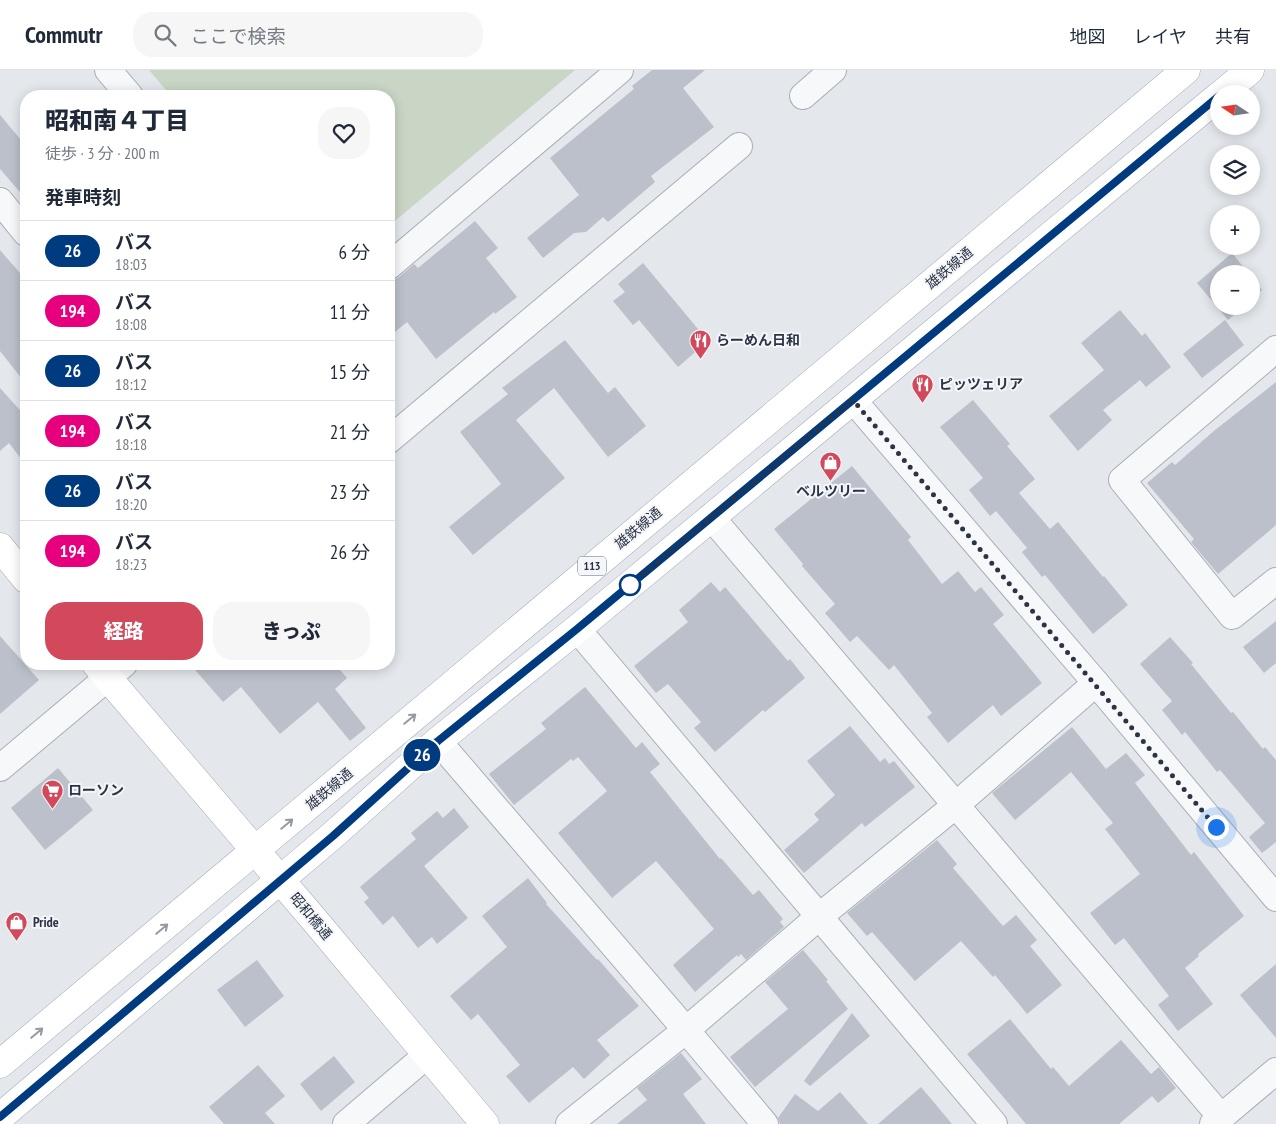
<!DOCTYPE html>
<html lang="ja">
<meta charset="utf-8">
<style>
:root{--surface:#fff;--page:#f6f6f7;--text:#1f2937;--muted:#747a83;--line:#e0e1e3;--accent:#d1495b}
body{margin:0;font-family:"PT Sans Narrow","Noto Sans JP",sans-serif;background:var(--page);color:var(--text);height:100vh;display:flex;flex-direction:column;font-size:19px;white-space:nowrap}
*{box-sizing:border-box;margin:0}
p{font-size:16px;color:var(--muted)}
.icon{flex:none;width:28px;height:28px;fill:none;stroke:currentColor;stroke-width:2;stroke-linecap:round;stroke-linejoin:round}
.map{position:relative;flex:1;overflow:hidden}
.details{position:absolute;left:20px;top:20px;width:375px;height:580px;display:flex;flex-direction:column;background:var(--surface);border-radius:20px;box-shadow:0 2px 12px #0003}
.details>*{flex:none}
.badge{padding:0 10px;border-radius:16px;font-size:18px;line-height:32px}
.needle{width:32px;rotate:283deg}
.fabs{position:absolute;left:1210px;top:15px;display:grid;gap:10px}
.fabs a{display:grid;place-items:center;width:50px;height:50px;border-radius:50%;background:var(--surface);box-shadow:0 2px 12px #0003;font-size:25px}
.you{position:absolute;width:25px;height:25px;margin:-12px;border:4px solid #fff;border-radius:50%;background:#1a73e8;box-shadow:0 0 0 8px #1a73e833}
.map>.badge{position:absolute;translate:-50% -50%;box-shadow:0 0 0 2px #fff}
h2{padding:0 25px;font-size:19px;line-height:45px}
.round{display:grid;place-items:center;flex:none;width:52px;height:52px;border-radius:20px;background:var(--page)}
.summary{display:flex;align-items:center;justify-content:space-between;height:85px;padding:0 25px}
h1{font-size:24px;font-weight:800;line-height:38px}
.action{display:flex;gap:10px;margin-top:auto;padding:10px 25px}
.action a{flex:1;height:58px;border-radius:20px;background:var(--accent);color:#fff;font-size:20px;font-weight:800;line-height:58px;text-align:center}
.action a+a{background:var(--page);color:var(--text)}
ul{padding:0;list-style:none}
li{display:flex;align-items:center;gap:15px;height:60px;padding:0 25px;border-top:1px solid var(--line)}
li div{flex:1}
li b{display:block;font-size:19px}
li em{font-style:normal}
li .badge{min-width:55px;font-weight:700;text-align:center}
header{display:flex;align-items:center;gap:30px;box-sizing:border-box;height:70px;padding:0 25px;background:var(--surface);border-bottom:1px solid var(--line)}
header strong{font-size:24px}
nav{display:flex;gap:28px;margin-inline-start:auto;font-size:18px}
.search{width:350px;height:45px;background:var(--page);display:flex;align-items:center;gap:12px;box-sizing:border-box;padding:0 18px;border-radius:20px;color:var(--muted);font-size:19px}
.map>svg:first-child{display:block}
</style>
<header>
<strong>Commutr</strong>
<div class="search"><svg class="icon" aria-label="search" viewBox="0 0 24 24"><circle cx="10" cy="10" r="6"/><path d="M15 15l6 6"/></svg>ここで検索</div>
<nav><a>地図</a><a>レイヤ</a><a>共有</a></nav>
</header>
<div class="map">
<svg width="1276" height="1054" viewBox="0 0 1276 1054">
<rect width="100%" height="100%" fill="#e4e7ec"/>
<polygon fill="#c9d6c5" points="149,0 575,0 389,156 389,26 171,26"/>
<g fill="#bbc0ca">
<polygon points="652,0 705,0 683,18 714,57 651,106 655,112 608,152 603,147 586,162 574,163 543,188 527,168 579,125 550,88 634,19 632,16"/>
<polygon points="0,45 26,76 26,129 0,99"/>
<polygon points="475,151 498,178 486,188 517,227 495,244 494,242 436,289 407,252 389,267 389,213 399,207 414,194 418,198"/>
<polygon points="0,180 26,210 26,314 0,281"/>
<polygon points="1232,183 1249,204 1219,204 1219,236 1244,236 1228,250 1197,213"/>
<polygon points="643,193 708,271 678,297 639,250 633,255 613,231 625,222 618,214"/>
<polygon points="1251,207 1262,220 1251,230"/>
<polygon points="1120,240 1142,266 1145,263 1171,297 1146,317 1140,310 1103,340 1112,350 1078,381 1049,346 1104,300 1081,273"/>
<polygon points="1225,250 1244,275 1202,308 1183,284"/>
<polygon points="565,270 608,323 615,317 646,356 608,387 554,318 516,350 565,408 473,485 449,457 501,414 460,362 508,324 502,318"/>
<polygon points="1276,312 1276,455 1218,504 1191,472 1194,469 1147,413 1172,392 1175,395 1215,360"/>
<polygon points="0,318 26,347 26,395 9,373 0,381"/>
<polygon points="973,330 1010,374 1007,376 1035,409 1019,423 1050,459 1058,452 1103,507 1104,506 1128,535 1093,564 1045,505 1042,507 1022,482 1027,478 996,441 990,446 969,420 983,408 940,357"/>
<polygon points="852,396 911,467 908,470 942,514 958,501 975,522 981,517 1004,545 993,554 1042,613 1001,646 993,635 948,673 927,647 932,643 894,595 889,600 857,566 850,572 825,543 835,534 802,496 803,494 774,459"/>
<polygon points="711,512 720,522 725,517 788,591 790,589 805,608 765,642 763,640 715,682 694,658 701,652 668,614 656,623 634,596 688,552 679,540"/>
<polygon points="1276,551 1276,593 1264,603 1243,577"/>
<polygon points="0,566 39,610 0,644"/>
<polygon points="1170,567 1193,593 1191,594 1231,643 1233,642 1263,679 1265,677 1276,690 1276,772 1262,783 1249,767 1265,753 1220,700 1217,702 1185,662 1182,665 1162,640 1172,631 1140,594"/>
<polygon points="190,594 335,594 347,608 335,619 366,658 350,671 318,632 280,664 241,617 223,632"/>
<polygon points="585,617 636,678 642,672 660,694 650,702 720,789 721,788 753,825 759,820 783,849 780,852 784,857 746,890 741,884 738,887 737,885 695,922 673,895 714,859 676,814 656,791 612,828 558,763 607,721 578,687 573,691 571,689 514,735 489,704 546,659 541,653"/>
<polygon points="850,656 880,692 885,688 889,694 894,691 915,717 865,757 862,753 804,803 784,780 819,750 814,744 835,725 807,691"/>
<polygon points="1072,657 1106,699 1126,683 1145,705 1135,713 1191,785 1194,782 1244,846 1198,884 1199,886 1185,898 1213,934 1178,961 1158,935 1169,926 1124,868 1115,875 1090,843 1140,804 1105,759 1113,753 1071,702 1015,750 992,723"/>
<polygon points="58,698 93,740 45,780 11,738"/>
<polygon points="454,738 469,757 424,796 468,848 437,874 432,867 418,878 393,846 383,855 364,832 369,828 360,817 416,769 411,763 437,741 443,748"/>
<polygon points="937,770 957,794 953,798 1003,856 1016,845 1037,870 1030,876 1062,915 1027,944 995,905 993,907 961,871 915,911 872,862 867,866 847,843"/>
<polygon points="528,808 547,833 546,834 597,890 598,889 639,936 597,970 610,985 584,1009 573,997 529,1033 506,1006 520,995 478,944 471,950 450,926 507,877 482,846"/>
<polygon points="803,880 828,910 826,911 848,939 755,1017 730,987 788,939 765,912"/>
<polygon points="257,890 284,926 245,957 217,920"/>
<polygon points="1276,894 1276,968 1240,925"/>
<polygon points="852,943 870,966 810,1016 804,1011"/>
<polygon points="1010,949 1051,999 1053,997 1069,1016 1121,970 1151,1004 1159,997 1176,1018 1158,1033 1152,1026 1119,1054 1026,1054 967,984"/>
<polygon points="681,983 702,1009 683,1024 706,1054 617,1054 647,1030 637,1018"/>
<polygon points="334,986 355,1012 321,1041 300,1014"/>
<polygon points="258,995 285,1026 265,1043 275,1054 224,1054 209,1037"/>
<polygon points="921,1017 952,1054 878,1054"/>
<polygon points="840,1022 868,1054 780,1054 778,1048 795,1024 818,1041"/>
</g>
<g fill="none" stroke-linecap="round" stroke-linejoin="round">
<defs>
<g id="street">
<polyline points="108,0 130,26"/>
<polyline points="803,26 833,0"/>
<polyline points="0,131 26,163"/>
<polyline points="389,196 620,0"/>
<polyline points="1276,279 1122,410 1232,546 1276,511"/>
<polyline points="853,330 1096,613 1276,828"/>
<polyline points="389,370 739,76"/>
<polyline points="711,447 1221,1047"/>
<polyline points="577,559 994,1054"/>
<polyline points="438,671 686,960 765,1054"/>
<polyline points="0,698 124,594"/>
<polyline points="346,1054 427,985"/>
<polyline points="569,1054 686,960 820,846 956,735 1096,613"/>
<polyline points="1213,1054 1276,1001"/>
</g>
<g id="secondary">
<polyline points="0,477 26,509"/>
<polyline points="96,594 317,853 485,1054"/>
</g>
<g id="primary">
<polyline points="1222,24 1250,0"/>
<polyline points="0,994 1186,0"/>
<polyline points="0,1047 333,765 438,671 577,559 1219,26"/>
</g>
</defs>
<use href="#street" stroke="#a9aeb7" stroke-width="28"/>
<use href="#secondary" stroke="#a9aeb7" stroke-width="29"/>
<use href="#primary" stroke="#a3abb8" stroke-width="29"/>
<use href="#street" stroke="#f7f8fa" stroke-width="26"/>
<use href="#secondary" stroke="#fff" stroke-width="28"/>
<use href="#primary" stroke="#fff" stroke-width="28"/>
</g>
<defs><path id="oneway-shaft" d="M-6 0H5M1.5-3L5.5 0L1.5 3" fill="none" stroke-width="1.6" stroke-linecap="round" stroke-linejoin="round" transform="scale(1.25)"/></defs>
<g stroke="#959aa2">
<use href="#oneway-shaft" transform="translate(410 649) rotate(-40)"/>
<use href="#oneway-shaft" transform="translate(287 754) rotate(-40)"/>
<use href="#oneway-shaft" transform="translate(162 859) rotate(-40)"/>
<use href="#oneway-shaft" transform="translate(37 963) rotate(-40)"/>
</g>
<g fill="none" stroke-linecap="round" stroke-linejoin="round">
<defs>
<polyline id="line" points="0,1047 333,766 438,671 577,559 1219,26"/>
</defs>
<use href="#line" stroke="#fff" stroke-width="11"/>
<use href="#line" stroke="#003b80" stroke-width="8"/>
<polyline stroke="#2b3445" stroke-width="5" stroke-dasharray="0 9" points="630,515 853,330 1216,757"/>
</g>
<defs>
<symbol id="restaurant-pin" viewBox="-11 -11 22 30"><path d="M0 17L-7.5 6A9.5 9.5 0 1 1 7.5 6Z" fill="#d1495b" stroke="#f4f6f9"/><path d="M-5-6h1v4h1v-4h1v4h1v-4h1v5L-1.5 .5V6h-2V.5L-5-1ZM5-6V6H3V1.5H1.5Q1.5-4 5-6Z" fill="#fff"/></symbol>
<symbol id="shop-pin" viewBox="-11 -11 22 30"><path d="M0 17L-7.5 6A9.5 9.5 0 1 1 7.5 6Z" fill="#d1495b" stroke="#f4f6f9"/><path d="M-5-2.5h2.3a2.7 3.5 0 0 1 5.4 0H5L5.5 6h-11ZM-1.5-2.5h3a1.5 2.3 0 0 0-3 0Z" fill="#fff"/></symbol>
<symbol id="supermarket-pin" viewBox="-11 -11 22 30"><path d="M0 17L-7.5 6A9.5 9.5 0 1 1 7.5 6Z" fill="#d1495b" stroke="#f4f6f9"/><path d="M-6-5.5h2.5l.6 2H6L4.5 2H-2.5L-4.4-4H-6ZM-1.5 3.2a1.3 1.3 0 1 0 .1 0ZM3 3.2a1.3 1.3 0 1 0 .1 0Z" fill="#fff"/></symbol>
</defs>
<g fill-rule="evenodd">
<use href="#restaurant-pin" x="688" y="258" width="25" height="34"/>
<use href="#restaurant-pin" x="910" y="302" width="25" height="34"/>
<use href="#shop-pin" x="818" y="380" width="25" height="34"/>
<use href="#supermarket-pin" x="40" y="708" width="25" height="34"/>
<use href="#shop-pin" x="4" y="840" width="25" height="34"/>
</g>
<circle fill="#fff" stroke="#003b80" stroke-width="2.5" cx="630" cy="515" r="10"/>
<g text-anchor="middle" stroke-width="4" stroke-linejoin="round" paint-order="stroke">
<rect fill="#f4f6f9" stroke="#676e7b" stroke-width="1" x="578" y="486.5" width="28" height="19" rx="4"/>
<g font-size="12" font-weight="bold" fill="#2b3445">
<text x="592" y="500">113</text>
</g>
<g font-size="14" fill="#2b3445" stroke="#f4f6f9">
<text transform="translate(949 198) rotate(-40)" y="5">雄鉄線通</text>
<text transform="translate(638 458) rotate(-40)" y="5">雄鉄線通</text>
<text transform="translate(329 719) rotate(-40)" y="5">雄鉄線通</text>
<text transform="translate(311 846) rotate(50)" y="5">昭和橋通</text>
</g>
<g font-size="14" font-weight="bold" fill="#2b3445" stroke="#f4f6f9" text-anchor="start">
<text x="716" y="275">らーめん日和</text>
<text x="939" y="319">ピッツェリア</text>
<text x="831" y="426" text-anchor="middle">ベルツリー</text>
<text x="68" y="725">ローソン</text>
<text x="33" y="857">Pride</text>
</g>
</g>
</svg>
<div class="fabs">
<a><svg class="needle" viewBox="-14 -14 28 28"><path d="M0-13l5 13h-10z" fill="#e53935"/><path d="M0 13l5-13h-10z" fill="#747a83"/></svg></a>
<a><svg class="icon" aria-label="layers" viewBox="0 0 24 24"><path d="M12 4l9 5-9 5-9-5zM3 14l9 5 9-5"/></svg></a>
<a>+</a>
<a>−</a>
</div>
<div class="you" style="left:1216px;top:757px"></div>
<b class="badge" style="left:422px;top:685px;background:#003b80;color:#fff">26</b>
<section class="details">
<div class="summary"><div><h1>昭和南４丁目</h1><p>徒歩 · 3 分 · 200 m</p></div><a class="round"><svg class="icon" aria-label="heart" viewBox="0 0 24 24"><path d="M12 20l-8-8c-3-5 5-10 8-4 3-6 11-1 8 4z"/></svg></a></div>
<h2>発車時刻</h2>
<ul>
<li><span class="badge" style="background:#003b80;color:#fff">26</span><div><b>バス</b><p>18:03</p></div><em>6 分</em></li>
<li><span class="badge" style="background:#e6007e;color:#fff">194</span><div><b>バス</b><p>18:08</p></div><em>11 分</em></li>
<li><span class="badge" style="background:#003b80;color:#fff">26</span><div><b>バス</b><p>18:12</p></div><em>15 分</em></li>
<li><span class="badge" style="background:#e6007e;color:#fff">194</span><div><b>バス</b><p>18:18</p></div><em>21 分</em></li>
<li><span class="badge" style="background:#003b80;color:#fff">26</span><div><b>バス</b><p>18:20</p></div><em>23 分</em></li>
<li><span class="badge" style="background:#e6007e;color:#fff">194</span><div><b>バス</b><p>18:23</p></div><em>26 分</em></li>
</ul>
<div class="action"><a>経路</a><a>きっぷ</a></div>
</section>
</div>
